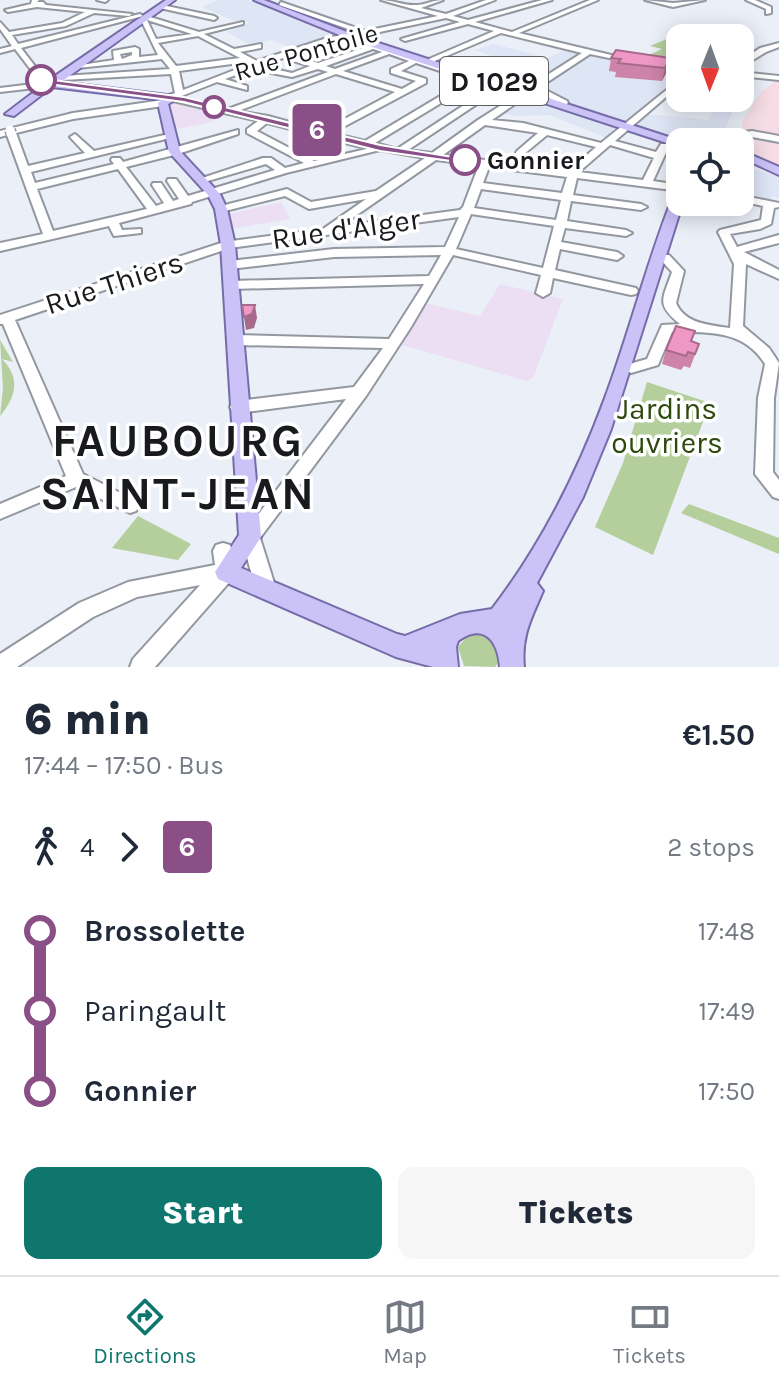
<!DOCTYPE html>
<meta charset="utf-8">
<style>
:root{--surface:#fff;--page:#f6f6f7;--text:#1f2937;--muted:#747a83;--line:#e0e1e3;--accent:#0f766e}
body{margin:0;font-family:Karla,sans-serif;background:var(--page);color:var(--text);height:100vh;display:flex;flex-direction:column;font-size:30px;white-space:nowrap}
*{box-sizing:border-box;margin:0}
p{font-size:26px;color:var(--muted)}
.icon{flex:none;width:44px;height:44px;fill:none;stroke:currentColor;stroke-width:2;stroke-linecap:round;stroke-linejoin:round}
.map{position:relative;height:667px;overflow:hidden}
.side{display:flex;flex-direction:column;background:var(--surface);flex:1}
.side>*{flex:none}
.badge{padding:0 16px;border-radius:6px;font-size:28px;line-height:52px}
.needle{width:52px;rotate:181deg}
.buttons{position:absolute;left:666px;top:24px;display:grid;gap:16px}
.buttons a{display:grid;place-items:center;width:88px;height:88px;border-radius:16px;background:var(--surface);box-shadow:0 4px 20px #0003;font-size:40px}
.map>.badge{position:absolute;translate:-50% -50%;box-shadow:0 0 0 4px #fff}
.legs{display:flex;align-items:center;gap:12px;height:88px;padding:0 24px;font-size:26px}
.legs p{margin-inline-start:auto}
.headline{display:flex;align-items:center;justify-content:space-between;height:136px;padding:0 24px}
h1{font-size:44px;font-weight:800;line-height:60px}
.button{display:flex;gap:16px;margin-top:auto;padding:16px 24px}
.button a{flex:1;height:92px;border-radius:16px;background:var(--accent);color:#fff;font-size:32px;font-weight:800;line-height:92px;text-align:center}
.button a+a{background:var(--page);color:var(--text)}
ul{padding:0 24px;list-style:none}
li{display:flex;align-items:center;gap:28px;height:80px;font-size:30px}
li i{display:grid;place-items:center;width:12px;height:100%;margin:0 10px;background:currentColor}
li i::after{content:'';width:20px;height:20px;margin:-10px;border:6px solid;border-radius:50%;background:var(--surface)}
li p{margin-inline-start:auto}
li:first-child i{background:linear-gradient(#0000 50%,currentColor 0)}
li:last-child i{background:linear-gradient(currentColor 50%,#0000 0)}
.tabs{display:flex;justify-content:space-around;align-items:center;height:112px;border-top:2px solid var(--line);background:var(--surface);font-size:22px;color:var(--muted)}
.tabs a{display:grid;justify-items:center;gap:4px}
.tabs .selected{color:var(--accent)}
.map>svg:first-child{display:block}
</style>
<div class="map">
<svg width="779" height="667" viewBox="0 0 779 667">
<rect width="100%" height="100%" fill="#eaeff8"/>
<g fill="#dee5f5">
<polygon points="218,0 248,0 341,35 315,44 302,41 309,45 295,50 272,40 250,45 227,32 251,22 234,21 202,7"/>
<polygon points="493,44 548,58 565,50 680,68 680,76 641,110 647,114 708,120 713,110 732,112 720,142 692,142 626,122 607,138 549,115 517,116 501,113 536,89 517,82 531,70 475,50"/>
<polygon points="754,169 779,177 779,198 772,196 770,201 740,195 740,174"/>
</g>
<polygon fill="#f6dde5" points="776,81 779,81 779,166 765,163 745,144 742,121 761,92"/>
<g fill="#ecdff3">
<polygon points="182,101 230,113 208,123 172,130 167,105"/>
<polygon points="281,202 290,219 231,229 229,214"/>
<polygon points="500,284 563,299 533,378 526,381 399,344 425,303 480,316"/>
</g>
<g fill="#b4cf9c">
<polygon points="681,33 710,38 680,38 680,57 668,64 638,60 662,49 650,46"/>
<path d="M0,340L13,362L2,359C21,378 16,397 0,416L3,388Z"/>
<polygon points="647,382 710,403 653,555 595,527 623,463"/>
<polygon points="689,504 779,538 779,554 681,513"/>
<polygon points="138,516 191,544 178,560 112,548"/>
<polygon points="470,633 483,633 495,640 500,660 495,667 464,666 458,647"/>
</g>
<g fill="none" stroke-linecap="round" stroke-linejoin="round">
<defs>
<g id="minor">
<polygon points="32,0 39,0 37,2 43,2 46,5 132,14 129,16 94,13 66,26 12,35 18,44 140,14 143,16 21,48 44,78 56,84 52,86 0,92 0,88 41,83 15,49 0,53 0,49 12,46 0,29 0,22 9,32 62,23 85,12 37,7 8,12 5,10 31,4"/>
<polygon points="97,0 108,0 105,2"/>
<path d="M381,0C392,0 405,6 416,5C425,5 433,0 443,0L421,8L446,14L486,0H495L453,16L468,20L542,0H552L475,22L512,32L590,0H598L519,33L632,60L628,62L590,54L540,87L567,101L568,103L564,106L532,89L500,85L503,88L502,90H498L408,150L432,153L478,120L525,90L528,91V95L492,120L523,123L601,143L680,79V85L615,141L656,152L661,144H667L669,146L653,181L680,185V191L577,178L573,195L641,204L647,207L641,210L571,201L567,221L626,230L632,233L626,236L565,228L561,242L617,252L623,256L617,260L560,249L555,270L636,288L638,291L636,294L631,295L553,278L550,293L543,297L536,293L541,275L453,255L411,327L366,396L260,538L276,589L273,595L266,598L259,595L256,589L241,537L346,399L238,413L232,411L230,407L232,403L238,401L354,387L383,348L236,345L229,340L236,335L389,339L424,284L231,289L225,285L231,281L429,276L441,255L334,257L230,269L224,265L230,261L334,249L445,247L459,217L230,248L15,320L83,474L136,501L139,506L136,511L130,513L76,487L0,519V504L66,476L3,324H0V315L224,242L323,229L366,199L309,209L285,196L221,212L215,209L217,207L287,189L311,202L376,191L425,158L380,150L286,173L192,202L191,204L119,223L122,230L141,229V233L114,236L109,226L0,251V243L43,234L7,135L0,137V131L73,113L163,100L167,103L163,106L73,119L16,133L28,166L85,153L70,137L75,134L94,151L169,134L174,137L31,172L35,183L114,164L111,160L112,158H120L123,162L238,130V134L178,154L126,167L156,206L164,203L152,185L153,183H161L173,201L179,199L167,181L168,179H176L188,196L275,170L266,164L201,183L196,180L263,158H271L285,168L304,163L247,133V129L258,121L169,100V95L175,93L171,74L63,80L59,78L63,76L170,69L162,59L78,68L74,66L114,60L113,51L135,47L139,49V57L158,55L141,20L147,16L199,32L243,22V24L204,34L234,49L261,44V48L240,52L257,61L327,38L357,32L279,5L281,2L365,31L438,16ZM446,18L460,22L401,39L405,41L468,24L494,31L429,59V63L359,40L356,44L366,47L318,63L291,55L332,42ZM147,20L192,34L156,39ZM501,33L582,53L533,84L500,81H497V85L430,63ZM198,36L240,58L176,66L158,43ZM373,49L382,52L335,69L326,66ZM132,52V55L122,59L120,54ZM389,54L409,61L391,69V73L416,81L402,89L343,71ZM283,58L310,66L292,73L274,69H271V73L292,77L318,69L328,72L228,109L179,97L217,82L247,90V86L225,79ZM247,62L250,64L183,90L179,71ZM416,63L467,80L365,141L332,133L426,83V79L401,71ZM336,74L395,92L322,131L268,116L238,111ZM474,83L490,88L397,149L375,143ZM267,123L365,148H371L314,161L257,131ZM485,125L538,133L517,151L510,163L443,155ZM547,135L596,147L569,171L520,164L524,154ZM610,145L654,158L643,180L579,172ZM436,160L479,165L463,207L460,210L341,226ZM489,167L567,177L562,193L483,183ZM118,169L147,209L53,231L37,189ZM481,189L561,200L556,220L474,208ZM471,214L554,226L543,268L456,249Z"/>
<polygon points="645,0 673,3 705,0 673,7"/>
<polygon points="746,0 755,0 771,7 771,13 766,14 766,9"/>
<polygon points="162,5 214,16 217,18 214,20 160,8"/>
<polygon points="779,43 779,47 766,52 740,68 740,62 760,48"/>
<polygon points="653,61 680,64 680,68 650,65 649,63"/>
<polygon points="740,72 779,76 779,80 740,76"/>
<polygon points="752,131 779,136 779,142 752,137 722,142 728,134"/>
<path d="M740,195L779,203V207L774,208L771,224L760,229L730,234L737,247L779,235V243L744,252L779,270V279L746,264L743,326L769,348L779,363L774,398L773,472L779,480V499L773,497L755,474L758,398L765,364C744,330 709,332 672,332L658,365L631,373L624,368L626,365L647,359L662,325L680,324C655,304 663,299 672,272L659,258L661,255H669L684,271L676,303C685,324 709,325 730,328L734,264L718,232L720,230L761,220L763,206L740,201Z"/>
<path d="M223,543L230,545C234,555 237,569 233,578L155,667H130L133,659L200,585L137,597L93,617L17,667H0V654L79,603L128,582L215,565L213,551L216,545Z"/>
</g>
<g id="major">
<path d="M166,0H175L61,82L175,96V100L168,104L180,151L220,194L227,209L235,245L261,537L241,568L397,634L405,636L460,614L492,609C541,545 577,474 605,398C630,331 647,261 674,194L680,190V202H683L611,429L583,497L537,583L543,591C531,619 521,636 524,667H500C498,641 484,622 458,641L456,647L458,667H433L396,657L218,579L215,572L239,535L221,245L215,209L208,195L169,152L158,103L162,100L52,87L14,116L5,114L55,76Z"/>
<polygon points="254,0 264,0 360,37 684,142 680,142 680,147 676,146 354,41"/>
<polygon points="740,150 779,167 779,175 740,157"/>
</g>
</defs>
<use href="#minor" stroke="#93979f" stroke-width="4"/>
<use href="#major" stroke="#766da8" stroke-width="4"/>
<use href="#minor" fill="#fff" fill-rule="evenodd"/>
<use href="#major" fill="#cbc2f8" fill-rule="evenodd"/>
<defs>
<polyline id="minor-bridge" points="10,130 11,133"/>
</defs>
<use href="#minor-bridge" stroke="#93979f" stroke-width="12" stroke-linecap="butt"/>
<use href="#minor-bridge" stroke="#fff" stroke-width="9"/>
</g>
<g fill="#ce83a9">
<polygon points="611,58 670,58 667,71 662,81 615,77 616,72 609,71"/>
<polygon points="692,342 699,344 690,368 684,366 681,370 662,364 666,350"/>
</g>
<g fill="#a76a8a">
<polygon points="670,58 667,71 662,81 665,68"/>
<polygon points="255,305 257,318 254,328 246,330 244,317"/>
</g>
<g fill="#ef98c5" stroke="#a76a8a" stroke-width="2">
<polygon points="616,50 670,58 665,68 618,63 621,59 611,58"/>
<polygon points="242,305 255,305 252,314 244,317"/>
<polygon points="676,326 695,331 691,341 699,344 695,354 688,352 686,356 666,350"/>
</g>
<polygon fill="#8a4f87" stroke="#fff" stroke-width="2" points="38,78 184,97 380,145 471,160 465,163 380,151 184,102 41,83"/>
<g fill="#fff" stroke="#8a4f87" stroke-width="4">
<circle cx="41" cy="80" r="14"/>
<circle cx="214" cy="107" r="10"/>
<circle cx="465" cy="160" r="14"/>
</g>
<g text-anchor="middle" stroke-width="7" stroke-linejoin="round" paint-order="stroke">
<g font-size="26" fill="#181a1d" stroke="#fff">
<text transform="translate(306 52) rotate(-16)" y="9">Rue Pontoile</text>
</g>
<g font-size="26" font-weight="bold" fill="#181a1d" stroke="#fff" text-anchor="start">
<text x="487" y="169">Gonnier</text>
</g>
<rect fill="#fff" stroke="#5d5f61" stroke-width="2" x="440" y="57" width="108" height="48" rx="6"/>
<g font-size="28" font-weight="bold" fill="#181a1d">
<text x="494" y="91">D 1029</text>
</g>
<g font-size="30" fill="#181a1d" stroke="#fff">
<text transform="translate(346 229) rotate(-8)" y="10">Rue d'Alger</text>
<text transform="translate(114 283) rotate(-18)" y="10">Rue Thiers</text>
</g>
<g font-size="30" fill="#2e490e" stroke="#fff">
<text x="667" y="419">Jardins<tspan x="667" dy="34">ouvriers</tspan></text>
</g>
<g font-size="46" font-weight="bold" letter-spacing="2" fill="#181a1d" stroke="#fff">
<text x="178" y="456">FAUBOURG<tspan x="178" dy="53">SAINT-JEAN</tspan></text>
</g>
</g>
</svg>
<div class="buttons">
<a><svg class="needle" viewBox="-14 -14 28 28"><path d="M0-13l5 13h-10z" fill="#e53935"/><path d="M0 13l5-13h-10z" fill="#747a83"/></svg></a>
<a><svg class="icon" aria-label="locate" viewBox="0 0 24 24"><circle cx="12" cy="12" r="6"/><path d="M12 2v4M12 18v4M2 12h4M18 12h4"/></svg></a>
</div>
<b class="badge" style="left:317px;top:130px;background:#8a4f87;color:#fff">6</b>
</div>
<section class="side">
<div class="headline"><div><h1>6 min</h1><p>17:44 – 17:50 · Bus</p></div><b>€1.50</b></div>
<div class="legs"><svg class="icon" aria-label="walk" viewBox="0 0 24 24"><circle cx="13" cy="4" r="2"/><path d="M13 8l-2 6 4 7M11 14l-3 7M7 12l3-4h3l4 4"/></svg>4<svg class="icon" aria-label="forward" viewBox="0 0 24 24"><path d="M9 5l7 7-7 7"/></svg><b class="badge" style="background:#8a4f87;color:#fff">6</b><p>2 stops</p></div>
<ul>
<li><i style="color:#8a4f87"></i><b>Brossolette</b><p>17:48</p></li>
<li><i style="color:#8a4f87"></i><span>Paringault</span><p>17:49</p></li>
<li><i style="color:#8a4f87"></i><b>Gonnier</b><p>17:50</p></li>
</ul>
<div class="button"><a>Start</a><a>Tickets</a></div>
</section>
<nav class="tabs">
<a class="selected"><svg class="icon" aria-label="directions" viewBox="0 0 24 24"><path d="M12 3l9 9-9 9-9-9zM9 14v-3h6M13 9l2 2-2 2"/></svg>Directions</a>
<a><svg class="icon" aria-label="map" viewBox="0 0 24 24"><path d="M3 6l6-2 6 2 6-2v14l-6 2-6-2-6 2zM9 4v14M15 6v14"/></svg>Map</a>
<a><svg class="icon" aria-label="tickets" viewBox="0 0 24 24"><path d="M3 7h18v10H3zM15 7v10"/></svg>Tickets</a>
</nav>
